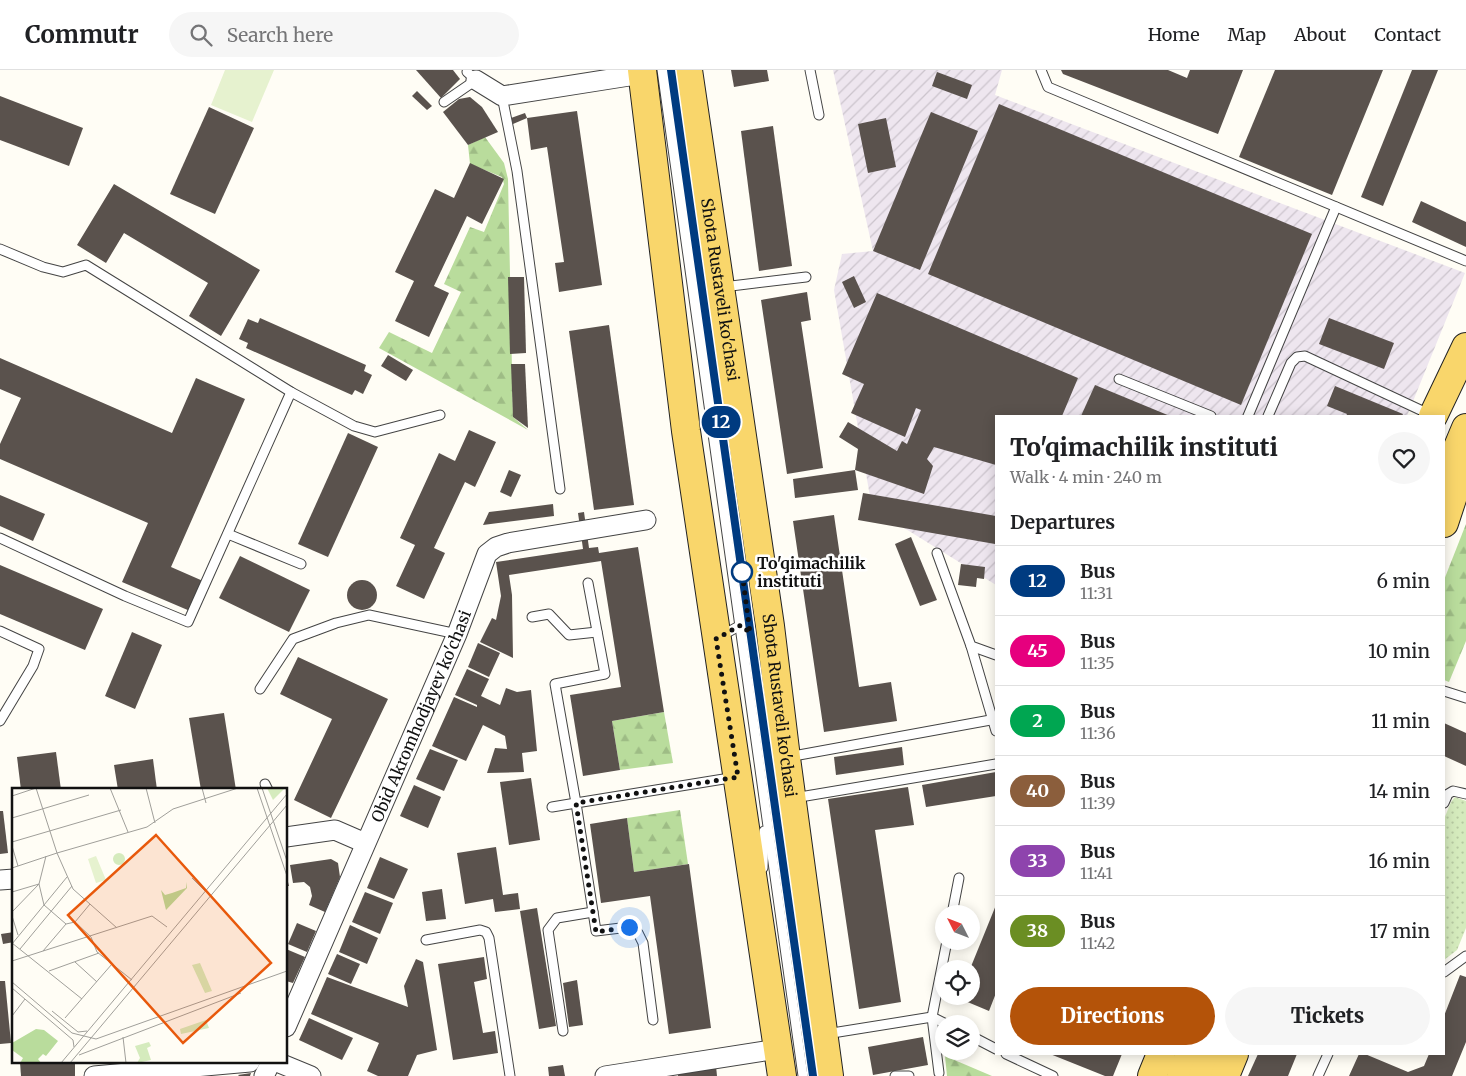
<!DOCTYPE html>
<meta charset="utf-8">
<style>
:root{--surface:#fff;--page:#f6f6f6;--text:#202124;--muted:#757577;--line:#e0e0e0;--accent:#b45309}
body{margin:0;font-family:Merriweather,serif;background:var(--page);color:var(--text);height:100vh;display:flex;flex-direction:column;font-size:19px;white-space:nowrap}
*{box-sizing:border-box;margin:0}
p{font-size:16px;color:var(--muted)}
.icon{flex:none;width:28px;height:28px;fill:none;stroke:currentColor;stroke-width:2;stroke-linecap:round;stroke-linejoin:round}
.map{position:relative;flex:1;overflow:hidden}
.side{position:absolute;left:995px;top:345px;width:450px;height:640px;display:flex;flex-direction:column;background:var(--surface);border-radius:0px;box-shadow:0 2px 12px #0003}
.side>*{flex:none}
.badge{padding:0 10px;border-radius:16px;font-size:18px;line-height:32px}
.needle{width:32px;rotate:312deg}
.buttons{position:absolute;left:935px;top:835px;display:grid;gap:10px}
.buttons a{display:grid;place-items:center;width:45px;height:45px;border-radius:50%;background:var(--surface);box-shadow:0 2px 12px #0003;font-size:25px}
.you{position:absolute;width:25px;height:25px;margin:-12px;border:4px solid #fff;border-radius:50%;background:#1a73e8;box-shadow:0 0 0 8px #1a73e833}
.map>.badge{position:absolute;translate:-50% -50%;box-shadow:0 0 0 2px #fff}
h2{padding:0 15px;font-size:19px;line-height:45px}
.round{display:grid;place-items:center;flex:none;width:52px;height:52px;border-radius:26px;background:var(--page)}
.headline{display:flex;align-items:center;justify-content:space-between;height:85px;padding:0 15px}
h1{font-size:24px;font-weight:800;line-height:38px}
.button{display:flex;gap:10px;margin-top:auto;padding:10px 15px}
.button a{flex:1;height:58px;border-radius:30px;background:var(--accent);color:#fff;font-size:20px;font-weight:800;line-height:58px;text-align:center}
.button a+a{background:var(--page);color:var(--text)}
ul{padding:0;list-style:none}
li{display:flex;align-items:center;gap:15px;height:70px;padding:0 15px;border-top:1px solid var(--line)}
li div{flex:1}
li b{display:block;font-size:19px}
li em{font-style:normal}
li .badge{min-width:55px;font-weight:700;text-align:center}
header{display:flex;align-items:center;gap:30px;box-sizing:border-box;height:70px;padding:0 25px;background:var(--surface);border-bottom:1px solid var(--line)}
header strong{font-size:24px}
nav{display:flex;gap:28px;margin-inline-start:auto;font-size:18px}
.search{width:350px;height:45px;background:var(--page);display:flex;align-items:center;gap:12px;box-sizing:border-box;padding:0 18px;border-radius:28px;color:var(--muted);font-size:19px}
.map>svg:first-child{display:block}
</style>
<header>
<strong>Commutr</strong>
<div class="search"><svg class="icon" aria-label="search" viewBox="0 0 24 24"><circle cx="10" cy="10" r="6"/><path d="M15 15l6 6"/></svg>Search here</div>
<nav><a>Home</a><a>Map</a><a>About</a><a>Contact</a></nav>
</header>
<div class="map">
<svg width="1466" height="1006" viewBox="0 0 1466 1006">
<defs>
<pattern id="industrial-furrows" width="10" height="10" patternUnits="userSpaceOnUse" patternTransform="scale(1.25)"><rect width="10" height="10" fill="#eee6ef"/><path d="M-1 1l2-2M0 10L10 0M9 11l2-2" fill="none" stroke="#cbc4cc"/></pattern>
<pattern id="grass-dots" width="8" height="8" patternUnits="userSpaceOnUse" patternTransform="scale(1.25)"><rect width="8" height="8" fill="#d5ebbd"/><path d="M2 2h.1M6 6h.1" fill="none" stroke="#b6c8a1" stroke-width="1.8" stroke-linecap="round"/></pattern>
<pattern id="forest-firs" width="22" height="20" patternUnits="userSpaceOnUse" patternTransform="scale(1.25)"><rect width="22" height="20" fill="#b9dc9c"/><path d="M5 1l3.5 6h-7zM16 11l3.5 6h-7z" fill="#9ebc85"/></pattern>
</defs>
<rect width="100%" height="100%" fill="#fffdf5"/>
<polygon fill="url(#industrial-furrows)" points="833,0 1002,0 995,25 1465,203 1407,346 996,346 996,515 872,438 834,220 842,184 873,181"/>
<polygon fill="url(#grass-dots)" points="1455,727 1466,731 1466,858 1457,880 1444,890 1444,749 1451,732"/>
<g fill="url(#forest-firs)">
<polygon points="485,67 504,93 508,109 513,347 528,360 379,278 389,262 432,283 461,222 444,214 470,157 484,162 504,114 502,107 470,94 468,75"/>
<polygon points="1466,454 1466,571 1449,612 1444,610 1444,510"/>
<polygon points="664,642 673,693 620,700 612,651"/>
<polygon points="680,740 688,794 634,802 627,748"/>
<polygon points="945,986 992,1006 947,1006"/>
</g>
<polygon fill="#e6f2cf" points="225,0 274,0 252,52 211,35"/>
<g fill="#5a524d">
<polygon points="416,0 453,0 460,9 441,28"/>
<polygon points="731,0 767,0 769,11 734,17"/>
<polygon points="1061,0 1168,0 1187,8 1190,0 1243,0 1218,64 1063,4"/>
<polygon points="1275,0 1383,0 1332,125 1239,87"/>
<polygon points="1412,0 1438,0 1383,136 1361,127"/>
<polygon points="937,2 972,15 967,29 932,16"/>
<polygon points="417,21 432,36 427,40 412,26"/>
<polygon points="0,26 83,58 69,96 0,70"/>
<polygon points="470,27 482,37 498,62 468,75 443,42 459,29"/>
<polygon points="999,34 1312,164 1241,335 928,204"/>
<polygon points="209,37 254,58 215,144 170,124"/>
<polygon points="577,41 602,215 559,222 555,193 564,192 547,77 531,80 527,48"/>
<polygon points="931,42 978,61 920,200 873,181"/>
<polygon points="525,43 527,48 513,54 511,48"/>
<polygon points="886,48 896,97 868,103 858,54"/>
<polygon points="773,56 792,196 759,201 741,61"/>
<polygon points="470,93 504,109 482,154 467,146 434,216 449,223 429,267 395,251 414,211 395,202 435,119 454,128"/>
<polygon points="114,114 260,200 221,266 189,246 208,213 124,163 106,193 77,175"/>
<polygon points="1421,131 1466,152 1466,177 1412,152"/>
<polygon points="854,206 866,232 854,238 842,212"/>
<polygon points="508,207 524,207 526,283 510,284"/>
<polygon points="807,222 811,250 801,252 823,398 787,404 761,230"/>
<polygon points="877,223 1078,308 1062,346 996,346 996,395 934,377 927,389 933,396 924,424 855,400 858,379 839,367 848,352 897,381 902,371 907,374 921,340 916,338 905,367 851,343 864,314 842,304"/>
<polygon points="260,248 366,295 364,301 372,305 363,324 355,320 352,325 246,278 248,273 239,269 248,249 258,253"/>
<polygon points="1329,248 1394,273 1384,299 1319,274"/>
<polygon points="609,255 634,435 594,440 569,261"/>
<polygon points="388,285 413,300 406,311 381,296"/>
<polygon points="0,288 172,363 196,308 245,329 171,497 203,511 190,541 122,512 148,453 0,389 0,374 21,328 0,319"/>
<polygon points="511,294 525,294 528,358 513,347"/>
<polygon points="1095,315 1170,346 1081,346"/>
<polygon points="1335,316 1403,344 1402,346 1346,346 1347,344 1327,336"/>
<polygon points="469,360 496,372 475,417 465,412 434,478 445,483 424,529 396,516 415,475 400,468 439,383 455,391"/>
<polygon points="348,363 378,377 328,487 298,474"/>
<polygon points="509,400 521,405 511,427 500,422"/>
<polygon points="855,400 858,420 795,428 793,409"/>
<polygon points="863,423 996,446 995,474 858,450"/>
<polygon points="0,425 45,444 33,471 0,456"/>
<polygon points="553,434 554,446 483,455 489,442"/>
<polygon points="584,442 589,478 598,477 599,483 638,477 664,642 612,651 620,700 583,706 570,625 621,617 601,491 509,505 512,525 513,588 480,572 492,548 496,550 501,526 496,492 583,479 578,443"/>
<polygon points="834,445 859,617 891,612 897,651 824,662 793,451"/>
<polygon points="911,467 937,530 920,536 895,474"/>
<polygon points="240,486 310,520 289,562 219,528"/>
<polygon points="961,494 985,497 984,509 977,508 976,517 958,515"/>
<polygon points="0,495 103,539 85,580 0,544"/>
<circle cx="362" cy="525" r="15"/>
<polygon points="132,562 162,575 135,639 105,626"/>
<polygon points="478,573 500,583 489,607 468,597"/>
<polygon points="298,587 388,629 331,748 294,730 332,649 280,624"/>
<polygon points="467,599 489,609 481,626 500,635 506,618 517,622 531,620 537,681 522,683 524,702 487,703 495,678 507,679 505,666 483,655 466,691 432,676 454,627 477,637 477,635 455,625"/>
<polygon points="224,643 236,720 201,720 189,648"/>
<polygon points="1444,653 1466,663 1466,696 1444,686"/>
<polygon points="902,677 904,695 836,705 834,687"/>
<polygon points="430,679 458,690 444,721 416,709"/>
<polygon points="56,682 61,720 21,720 17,687"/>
<polygon points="153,689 157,720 118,720 114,695"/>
<polygon points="996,702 996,726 926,737 922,715"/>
<polygon points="531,708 540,770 509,775 500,712"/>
<polygon points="414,715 441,727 428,758 400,746"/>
<polygon points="908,717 914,755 875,760 901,932 859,939 828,729"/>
<polygon points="0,741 3,741 8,783 0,784"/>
<polygon points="627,748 634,802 689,794 711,958 669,964 650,826 601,833 590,754"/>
<polygon points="496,777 503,825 518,823 520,839 495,842 493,829 465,834 457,783"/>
<polygon points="380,787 408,799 394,829 367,818"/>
<polygon points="331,789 338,793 340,807 325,842 309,835 312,826 310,817 304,812 293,813 290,795"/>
<polygon points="286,804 289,816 286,816"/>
<polygon points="442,819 446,849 426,851 422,822"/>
<polygon points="365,822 393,833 380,864 352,852"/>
<polygon points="996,835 996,923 989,941 958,928 971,926 970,899"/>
<polygon points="537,838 556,956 539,959 520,841"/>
<polygon points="297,853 316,861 307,882 288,874"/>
<polygon points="350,855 378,868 367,894 339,882"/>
<polygon points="14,862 14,872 3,874 1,864"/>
<polygon points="286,879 305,887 293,913 286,911"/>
<polygon points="337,884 360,894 351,914 328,904"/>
<polygon points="484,887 487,909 474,912 483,963 495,961 498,983 453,990 438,894"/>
<polygon points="416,889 423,892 437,980 417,985 408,1006 378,1006 367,1001 379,973 311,944 327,907 408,937 404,916"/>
<polygon points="1460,905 1466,907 1466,972 1452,1006 1349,1006 1359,984 1365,984 1408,1002 1424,996 1429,984 1444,984 1444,946"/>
<polygon points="577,910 583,955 569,957 563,913"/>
<polygon points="0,911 5,911 11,973 0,974"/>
<polygon points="309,948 353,968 342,990 299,970"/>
<polygon points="923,967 928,995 873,1005 868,977"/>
<polygon points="1050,984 1122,984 1113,1006 1105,1006"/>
<polygon points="1258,984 1297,984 1288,1006 1248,1006"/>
<polygon points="20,992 75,992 75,1006 21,1006"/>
<polygon points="563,995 565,1006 549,1006 548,997"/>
<polygon points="716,996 717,1006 678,1006 678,1001"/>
<polygon points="251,1003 250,1006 239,1006 238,1005"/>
</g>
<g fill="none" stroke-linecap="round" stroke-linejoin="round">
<defs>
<g id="lane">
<polyline points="662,0 803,1006"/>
<polyline points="671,0 813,1006"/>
<polyline points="810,0 819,45"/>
<polyline points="1041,0 1048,17 1466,191"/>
<polyline points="502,26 517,101 560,419"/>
<polyline points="444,32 476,10 467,2"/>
<polyline points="0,179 43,197 63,202 86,195 291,322 354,356 375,362 440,345"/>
<polyline points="723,217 806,207"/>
<polyline points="1119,309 1211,346"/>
<polyline points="1248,346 1336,137"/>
<polyline points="1268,346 1291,293 1297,287 1305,286 1429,344"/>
<polyline points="228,464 301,494"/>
<polyline points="0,468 125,526 188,552 291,322"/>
<polyline points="937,483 971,576 996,585"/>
<polyline points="532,547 549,544 569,565 597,562"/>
<polyline points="0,561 39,579 33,596 0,651"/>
<polyline points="719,567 741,555 744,558"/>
<polyline points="971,576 996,661"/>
<polyline points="260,619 293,569 336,553 369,545 457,564"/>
<polyline points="1444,621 1466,628"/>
<polyline points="788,687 996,649"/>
<polyline points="265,714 268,720"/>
<polyline points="794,728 996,694"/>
<polyline points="1444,733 1448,724 1453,721 1466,724"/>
<polyline points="552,737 576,733 555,614 605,604 588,513"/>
<polyline points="763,798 764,761"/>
<polyline points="952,844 959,808"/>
<polyline points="426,870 480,860 486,862 489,868 510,1006"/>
<polyline points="1444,902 1466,886"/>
<polyline points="653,950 643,873 638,863 629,857 596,861 576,733 736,707"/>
<polyline points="563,961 548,860 557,848 593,842"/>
<polyline points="826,964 932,947 946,954"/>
<polyline points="971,966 996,979"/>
<polyline points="1006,984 1053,1006"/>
<polyline points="939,1003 932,947 947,871"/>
<polyline points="895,1006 909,1006"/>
<polyline points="1318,1006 1328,984"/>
</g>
<g id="street">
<polyline points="476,10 502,26 642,4"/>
<polyline points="286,767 335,760 365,773"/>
<polyline points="0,810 14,809"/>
<path id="s1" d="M286,957L457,564L487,484L496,477L508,473L646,450"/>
<polyline points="277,992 311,1006"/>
<polyline points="94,1006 250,992"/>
<polyline points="264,1006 271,992"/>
<polyline points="605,1006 778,979"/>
</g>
<g id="primary">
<polyline points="642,0 686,361 782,1006"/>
<path id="s2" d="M688,0L770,556L786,688L829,1006"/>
<polyline points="1433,346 1466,277"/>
<polyline points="1448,401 1466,358"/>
<polyline points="1444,453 1466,386"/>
<polyline points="1152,1006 1161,984"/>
<polyline points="1181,1006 1190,984"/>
<polyline points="1203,1006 1212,984"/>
<polyline points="1225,1006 1234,984"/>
</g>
</defs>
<use href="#lane" stroke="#444" stroke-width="11"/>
<use href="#street" stroke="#444" stroke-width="21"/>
<use href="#primary" stroke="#222" stroke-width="30"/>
<use href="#lane" stroke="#fff" stroke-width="9"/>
<use href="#street" stroke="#fff" stroke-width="19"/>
<use href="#primary" stroke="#f9d66b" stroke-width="28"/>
</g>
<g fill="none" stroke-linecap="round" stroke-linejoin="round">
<defs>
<polyline id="line" points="671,0 813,1006"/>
</defs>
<use href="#line" stroke="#fff" stroke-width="11"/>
<use href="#line" stroke="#003b80" stroke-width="8"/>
<polyline stroke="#111" stroke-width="5" stroke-dasharray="0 9" points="629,857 596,862 576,733 738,707 716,569 741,555 750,563 742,502"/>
</g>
<circle fill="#fff" stroke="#003b80" stroke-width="2.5" cx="742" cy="502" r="10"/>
<g text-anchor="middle" stroke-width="5" stroke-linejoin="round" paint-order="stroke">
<g font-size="16" fill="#111" stroke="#fff">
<text dy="6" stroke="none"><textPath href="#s2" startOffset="222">Shota Rustaveli ko'chasi</textPath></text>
<text dy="6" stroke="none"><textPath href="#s2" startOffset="642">Shota Rustaveli ko'chasi</textPath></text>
<text dy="6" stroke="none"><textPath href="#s1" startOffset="339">Obid Akromhodjayev ko'chasi</textPath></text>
</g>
<g font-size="16" font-weight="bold" fill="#111" stroke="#fff" text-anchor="start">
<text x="757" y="499">To'qimachilik<tspan x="757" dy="18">instituti</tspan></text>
</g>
</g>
<g transform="translate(12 718)">
<rect width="275" height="275" fill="#fffdf5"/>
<path d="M101 71a6 6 0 1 1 12 0a6 6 0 1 1-12 0ZM188,175L200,203L193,205L180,177ZM194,232L197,240L169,246L168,241ZM137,254L139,258L135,260L139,272L125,275L128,270L123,258Z" fill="#d5ebbd"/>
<path d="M174,94L175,100L154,122L149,102L153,107L160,105L174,100ZM24,241L32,242L46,253L34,268L31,266L26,271L29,275H8L11,270L0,262V255Z" fill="#b9dc9c"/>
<path d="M255,0H273L261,12Z" fill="#d5ebbd"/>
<path d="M84,68L94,92L84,95L76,71Z" fill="#e6f2cf"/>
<path fill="none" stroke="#a09f9a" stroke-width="1" d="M24,0L45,65M98,0L116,44M134,0L143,35M190,0L194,15M245,0L275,88M250,0L275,73M0,8L24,0M0,30L77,7M0,54L109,22M0,58L6,78M0,80L45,65M180,90L194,104M27,96L32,117L54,136L63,134L79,149L85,164L120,192M0,104L27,96M32,117L55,89M0,124L27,96L34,68M0,128L6,147M63,134L78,116M105,140L61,101L45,65L135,39L161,21L226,0M0,155L70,211M0,156L32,117M8,161L60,98M31,163L54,136M0,173L140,128L155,139M63,174L85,194M37,183L87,165M0,194L60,245L84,251L275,183M0,200L61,252L62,259M40,223L66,244L75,243M0,228L13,211M53,230L100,176M111,249L114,275M67,267L229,205M49,275L275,6M58,275L275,17"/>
<path fill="#e8590c" fill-opacity="0.15" stroke="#e8590c" stroke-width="2.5" d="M144,47L259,175L171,255L56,127Z"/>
<rect width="275" height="275" fill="none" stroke="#111" stroke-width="2.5"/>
</g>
</svg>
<div class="buttons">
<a><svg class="needle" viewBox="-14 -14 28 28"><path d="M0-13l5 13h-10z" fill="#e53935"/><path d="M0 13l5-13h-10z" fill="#757577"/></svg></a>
<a><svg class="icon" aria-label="locate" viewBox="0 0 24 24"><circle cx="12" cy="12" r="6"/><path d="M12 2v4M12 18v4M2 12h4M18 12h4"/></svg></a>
<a><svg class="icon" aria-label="layers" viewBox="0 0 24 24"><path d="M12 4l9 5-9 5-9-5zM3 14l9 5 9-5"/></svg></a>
</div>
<div class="you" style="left:629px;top:857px"></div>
<b class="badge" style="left:721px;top:352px;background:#003b80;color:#fff">12</b>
<section class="side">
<div class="headline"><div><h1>To'qimachilik instituti</h1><p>Walk · 4 min · 240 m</p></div><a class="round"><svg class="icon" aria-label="heart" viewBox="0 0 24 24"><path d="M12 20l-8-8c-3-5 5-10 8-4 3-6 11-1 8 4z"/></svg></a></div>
<h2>Departures</h2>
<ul>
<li><span class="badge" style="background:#003b80;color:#fff">12</span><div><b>Bus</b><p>11:31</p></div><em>6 min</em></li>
<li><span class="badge" style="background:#e6007e;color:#fff">45</span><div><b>Bus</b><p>11:35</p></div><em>10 min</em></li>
<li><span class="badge" style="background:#00a651;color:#fff">2</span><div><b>Bus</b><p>11:36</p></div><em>11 min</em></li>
<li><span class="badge" style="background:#8b5e3c;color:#fff">40</span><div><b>Bus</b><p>11:39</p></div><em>14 min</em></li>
<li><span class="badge" style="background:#8e44ad;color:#fff">33</span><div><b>Bus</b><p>11:41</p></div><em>16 min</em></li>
<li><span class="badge" style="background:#6b8e23;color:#fff">38</span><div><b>Bus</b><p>11:42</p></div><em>17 min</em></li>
</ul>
<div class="button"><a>Directions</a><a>Tickets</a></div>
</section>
</div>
